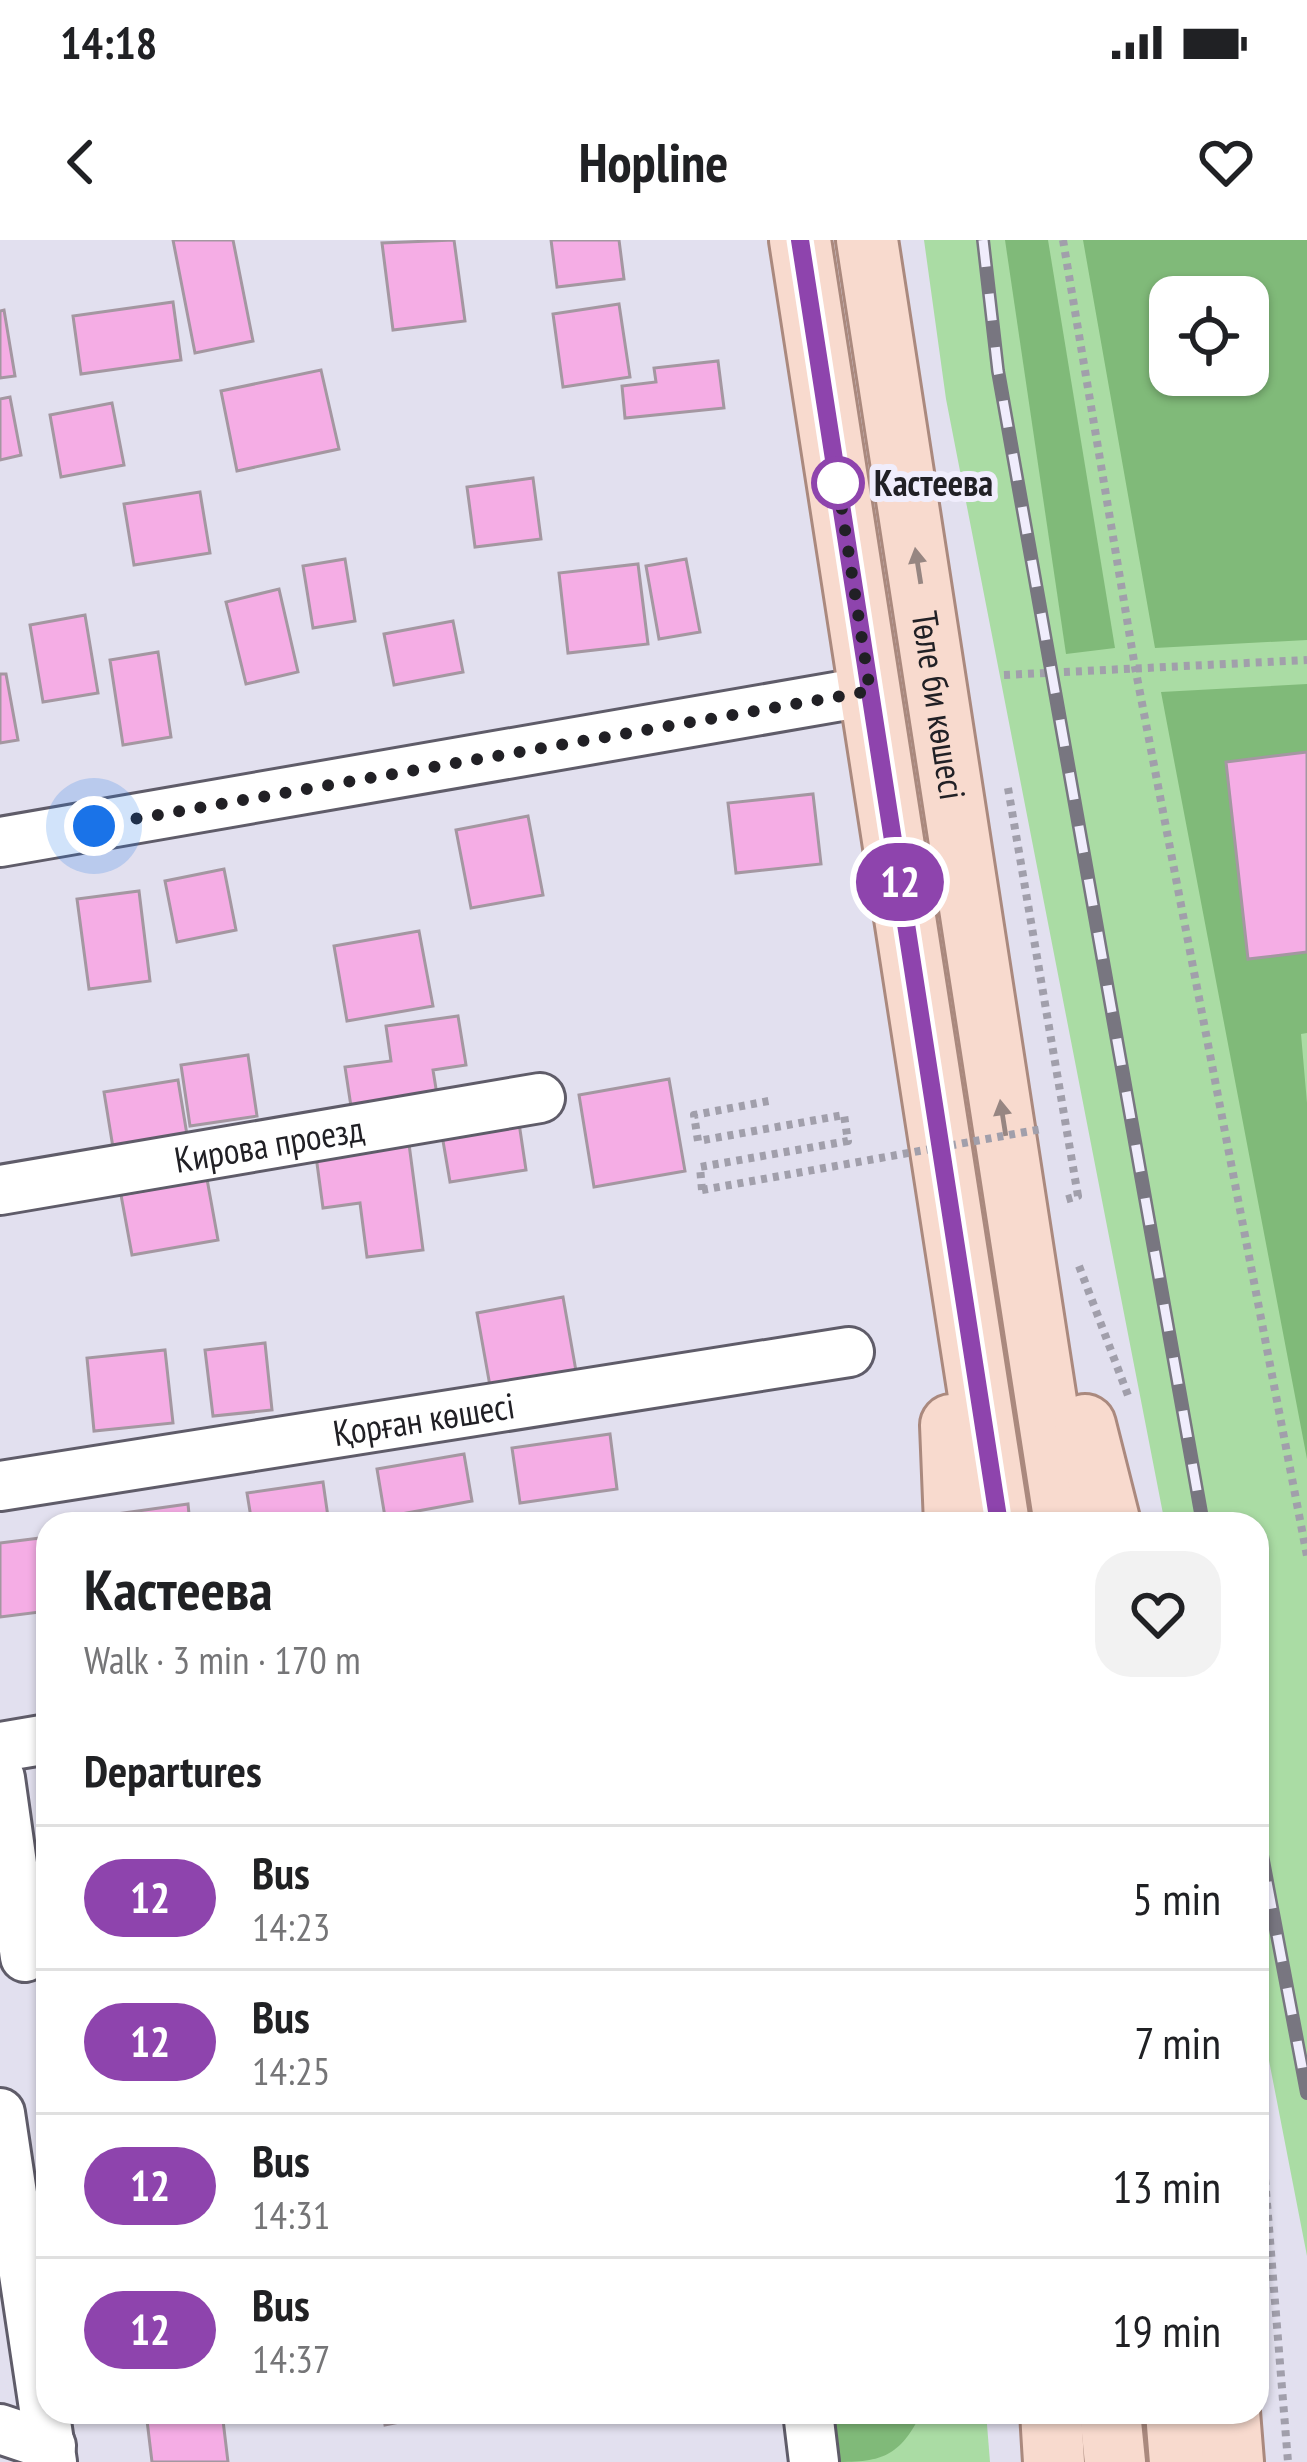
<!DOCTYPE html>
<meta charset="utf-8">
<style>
:root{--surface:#fff;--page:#f2f2f2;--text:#202124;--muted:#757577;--line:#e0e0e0}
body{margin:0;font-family:"PT Sans Narrow",sans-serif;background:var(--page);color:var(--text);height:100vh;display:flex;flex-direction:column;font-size:45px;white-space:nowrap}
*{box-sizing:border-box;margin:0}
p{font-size:39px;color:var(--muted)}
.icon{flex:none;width:66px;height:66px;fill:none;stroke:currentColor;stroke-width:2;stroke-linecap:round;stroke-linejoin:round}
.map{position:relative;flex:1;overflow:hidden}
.drawer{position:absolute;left:36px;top:1272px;width:1233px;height:912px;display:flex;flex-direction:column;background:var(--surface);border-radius:36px;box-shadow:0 3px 9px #0004}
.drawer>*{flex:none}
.badge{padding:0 24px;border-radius:39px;font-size:42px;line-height:78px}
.buttons{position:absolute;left:1149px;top:36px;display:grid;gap:24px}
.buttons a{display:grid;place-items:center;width:120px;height:120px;border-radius:24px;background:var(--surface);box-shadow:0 3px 9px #0004;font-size:60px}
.you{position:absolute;width:60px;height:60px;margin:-30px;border:9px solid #fff;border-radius:50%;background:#1a73e8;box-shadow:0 0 0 18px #1a73e833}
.map>.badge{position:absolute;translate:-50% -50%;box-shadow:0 0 0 6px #fff}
h2{padding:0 48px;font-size:45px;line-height:108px}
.round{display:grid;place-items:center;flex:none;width:126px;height:126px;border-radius:36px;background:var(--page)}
.head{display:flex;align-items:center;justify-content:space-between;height:204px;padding:0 48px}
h1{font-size:57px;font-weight:700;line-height:90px}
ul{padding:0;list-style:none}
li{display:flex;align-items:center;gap:36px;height:144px;padding:0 48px;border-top:3px solid var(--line)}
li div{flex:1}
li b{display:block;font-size:45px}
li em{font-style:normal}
li .badge{min-width:132px;font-weight:700;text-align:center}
.status{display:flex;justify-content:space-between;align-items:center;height:84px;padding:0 60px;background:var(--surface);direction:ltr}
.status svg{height:33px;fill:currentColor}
header{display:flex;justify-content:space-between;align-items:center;height:156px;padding:0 48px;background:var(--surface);font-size:54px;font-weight:700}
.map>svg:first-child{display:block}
</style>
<div class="status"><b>14:18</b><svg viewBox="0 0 49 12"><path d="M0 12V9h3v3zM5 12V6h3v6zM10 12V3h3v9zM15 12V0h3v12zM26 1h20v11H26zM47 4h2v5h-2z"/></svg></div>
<header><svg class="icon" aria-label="back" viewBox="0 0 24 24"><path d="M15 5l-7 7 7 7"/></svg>Hopline<svg class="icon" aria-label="heart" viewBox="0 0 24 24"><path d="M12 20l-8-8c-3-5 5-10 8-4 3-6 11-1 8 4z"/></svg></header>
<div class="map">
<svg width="1307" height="2222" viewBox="0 0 1307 2222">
<rect width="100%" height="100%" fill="#e2e0ef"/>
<g fill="#aadca4" fill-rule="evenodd">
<path d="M924,0H1307V2016L1257,1759V1284H1165L946,159ZM1170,57H1248V135H1170Z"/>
<polygon points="821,2172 986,2172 990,2222 825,2222"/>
</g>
<g fill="#80ba79" fill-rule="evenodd">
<polygon points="1005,0 1048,0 1115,408 1066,414"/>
<path d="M1083,0H1307V400L1155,408ZM1248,57V135H1170V57Z"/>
<polygon points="1307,444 1307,512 1226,522 1248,718 1307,712 1307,793 1301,794 1307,863 1307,1219 1161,452"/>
<path d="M821,2172H922C897,2222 878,2222 825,2222Z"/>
</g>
<g fill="#f5ade5" stroke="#a497a1" stroke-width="3">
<polygon points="173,0 233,0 253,101 195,113"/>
<polygon points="454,0 465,81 393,90 382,3"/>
<polygon points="551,0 619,0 624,39 557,47"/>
<polygon points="173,62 181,120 81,134 73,76"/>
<polygon points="619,64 630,137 563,147 553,74"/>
<polygon points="4,70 15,136 0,138 0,71"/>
<polygon points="718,121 724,168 625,178 622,146 656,142 654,128"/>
<polygon points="321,130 339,209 237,231 221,151"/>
<polygon points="10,157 21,215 0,220 0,159"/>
<polygon points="112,163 124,225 61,237 50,175"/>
<polygon points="533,238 541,299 475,307 467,247"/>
<polygon points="200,252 210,313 134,325 124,264"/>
<polygon points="345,319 355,381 313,388 303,326"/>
<polygon points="686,319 700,392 659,399 646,326"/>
<polygon points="638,324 648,404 568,413 559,333"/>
<polygon points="279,349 298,432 246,444 226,362"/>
<polygon points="85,375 98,453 43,462 30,385"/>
<polygon points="453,381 463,432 394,445 384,394"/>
<polygon points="158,412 171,497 123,505 110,420"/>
<polygon points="0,434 6,434 18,500 0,503"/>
<polygon points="1307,512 1307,712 1248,719 1226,522"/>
<polygon points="813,554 821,624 736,633 728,563"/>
<polygon points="528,576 543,655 471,668 456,590"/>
<polygon points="224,629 236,690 177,702 165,641"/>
<polygon points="139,651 150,741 89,749 77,659"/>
<polygon points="419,691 433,766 347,781 334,706"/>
<polygon points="458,776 466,825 433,830 438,861 352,873 345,827 391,821 386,786"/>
<polygon points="248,815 257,876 190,886 181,825"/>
<polygon points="669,839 685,931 594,947 579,855"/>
<polygon points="178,840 189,907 115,920 104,852"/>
<polygon points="519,883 526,930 450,942 442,895"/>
<polygon points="409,904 423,1010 367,1017 360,963 323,968 316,916"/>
<polygon points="207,939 218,1000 132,1015 121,955"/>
<polygon points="563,1057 576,1131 490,1146 477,1073"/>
<polygon points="265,1103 272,1170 213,1176 205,1110"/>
<polygon points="165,1110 173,1183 94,1191 87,1118"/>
<polygon points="610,1194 617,1249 520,1263 512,1208"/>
<polygon points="464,1214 472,1261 385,1277 377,1229"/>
<polygon points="323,1242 329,1284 252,1284 247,1253"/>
<polygon points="188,1264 190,1284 110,1284 109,1275"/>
<polygon points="48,1297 48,1371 0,1377 0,1303"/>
<polygon points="146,2172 222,2172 228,2222 152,2222"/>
<polygon points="383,2172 449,2172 385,2185"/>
</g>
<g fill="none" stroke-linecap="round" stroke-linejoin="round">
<defs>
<g id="minor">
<polyline points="0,602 870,451"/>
<path id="s1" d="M0,950L540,858"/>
<path id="s2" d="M0,1246L849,1112"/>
<polyline points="0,1507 48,1499"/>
<polyline points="0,1538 25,1717"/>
<polyline points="0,1873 52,2222"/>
<polyline points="808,2172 814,2222"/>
<polyline points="0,2189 51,2206"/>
</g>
<g id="major">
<polyline points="800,0 999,1284"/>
<path id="s3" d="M867,0L1065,1284"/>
<polyline points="951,1185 955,1284"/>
<polyline points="1085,1185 1110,1284"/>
<polyline points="1051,2172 1054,2222"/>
<polyline points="1110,2172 1115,2222"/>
<polyline points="1176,2172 1180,2222"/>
<polyline points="1229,2172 1233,2222"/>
</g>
</defs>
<use href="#minor" stroke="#5f5c69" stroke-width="54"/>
<use href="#major" stroke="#aa897e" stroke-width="66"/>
<g stroke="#a19fab" stroke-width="8" stroke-dasharray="6 6" stroke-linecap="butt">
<polyline points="1063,0 1135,427 1307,1316"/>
<polyline points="1004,435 1307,420"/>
<polyline points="1008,548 1078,956 1064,960"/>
<polyline points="702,950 700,927 848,901 844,875 698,901 694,875 774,860"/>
<polyline points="1079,1026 1129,1158"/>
<polyline points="1257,1905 1263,1914 1288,2222"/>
</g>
<use href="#minor" stroke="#fff" stroke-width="48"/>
<use href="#major" stroke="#f8dace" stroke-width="60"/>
<defs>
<g id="rail">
<polyline points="983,0 998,131 1203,1284"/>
<polyline points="1257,1589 1307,1853"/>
</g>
</defs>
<use href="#rail" stroke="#787680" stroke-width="14"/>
<use href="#rail" stroke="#f0edfc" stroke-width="9" stroke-dasharray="27" stroke-linecap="butt"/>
<polyline stroke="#a19fab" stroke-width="8" stroke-dasharray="6 6" stroke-linecap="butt" points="702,950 1042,889"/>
</g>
<defs><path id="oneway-solid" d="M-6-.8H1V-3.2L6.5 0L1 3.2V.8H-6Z" transform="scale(3)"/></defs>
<g fill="#978682">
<use href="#oneway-solid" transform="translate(918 326) rotate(-99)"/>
<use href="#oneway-solid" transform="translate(1003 878) rotate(-99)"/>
</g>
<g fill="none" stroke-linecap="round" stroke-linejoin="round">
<defs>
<polyline id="line" points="800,0 999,1284"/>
</defs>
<use href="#line" stroke="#fff" stroke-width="27"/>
<use href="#line" stroke="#8e44ad" stroke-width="18"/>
<polyline stroke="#212025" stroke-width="12" stroke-dasharray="0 21.6" points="94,586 870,451 835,225 838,243"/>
</g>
<circle fill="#fff" stroke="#8e44ad" stroke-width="6" cx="838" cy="243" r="24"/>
<g text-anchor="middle" stroke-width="12" stroke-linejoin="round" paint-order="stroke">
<g font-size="36" font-weight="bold" fill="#212025" stroke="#f0edfc" text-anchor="start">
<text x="874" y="256">Кастеева</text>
</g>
<g font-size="36" fill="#212025" stroke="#f0edfc">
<text dy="13" stroke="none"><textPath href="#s3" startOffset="471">Төле би көшесі</textPath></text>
<text dy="13" stroke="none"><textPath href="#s1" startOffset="273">Кирова проезд</textPath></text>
<text dy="13" stroke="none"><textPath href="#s2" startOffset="429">Қорған көшесі</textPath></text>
</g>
</g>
</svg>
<div class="buttons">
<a><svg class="icon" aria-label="locate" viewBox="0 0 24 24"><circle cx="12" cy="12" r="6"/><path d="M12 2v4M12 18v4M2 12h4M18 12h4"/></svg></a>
</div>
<div class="you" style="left:94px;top:586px"></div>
<b class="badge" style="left:900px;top:642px;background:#8e44ad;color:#fff">12</b>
<section class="drawer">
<div class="head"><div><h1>Кастеева</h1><p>Walk · 3 min · 170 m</p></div><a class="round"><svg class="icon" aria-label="heart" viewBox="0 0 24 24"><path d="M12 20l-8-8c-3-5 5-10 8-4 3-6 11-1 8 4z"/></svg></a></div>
<h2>Departures</h2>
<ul>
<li><span class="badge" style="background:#8e44ad;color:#fff">12</span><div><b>Bus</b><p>14:23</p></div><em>5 min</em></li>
<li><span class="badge" style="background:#8e44ad;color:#fff">12</span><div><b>Bus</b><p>14:25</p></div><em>7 min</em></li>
<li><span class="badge" style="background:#8e44ad;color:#fff">12</span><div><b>Bus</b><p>14:31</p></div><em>13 min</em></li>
<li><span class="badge" style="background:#8e44ad;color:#fff">12</span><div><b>Bus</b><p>14:37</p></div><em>19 min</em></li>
</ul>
</section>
</div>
